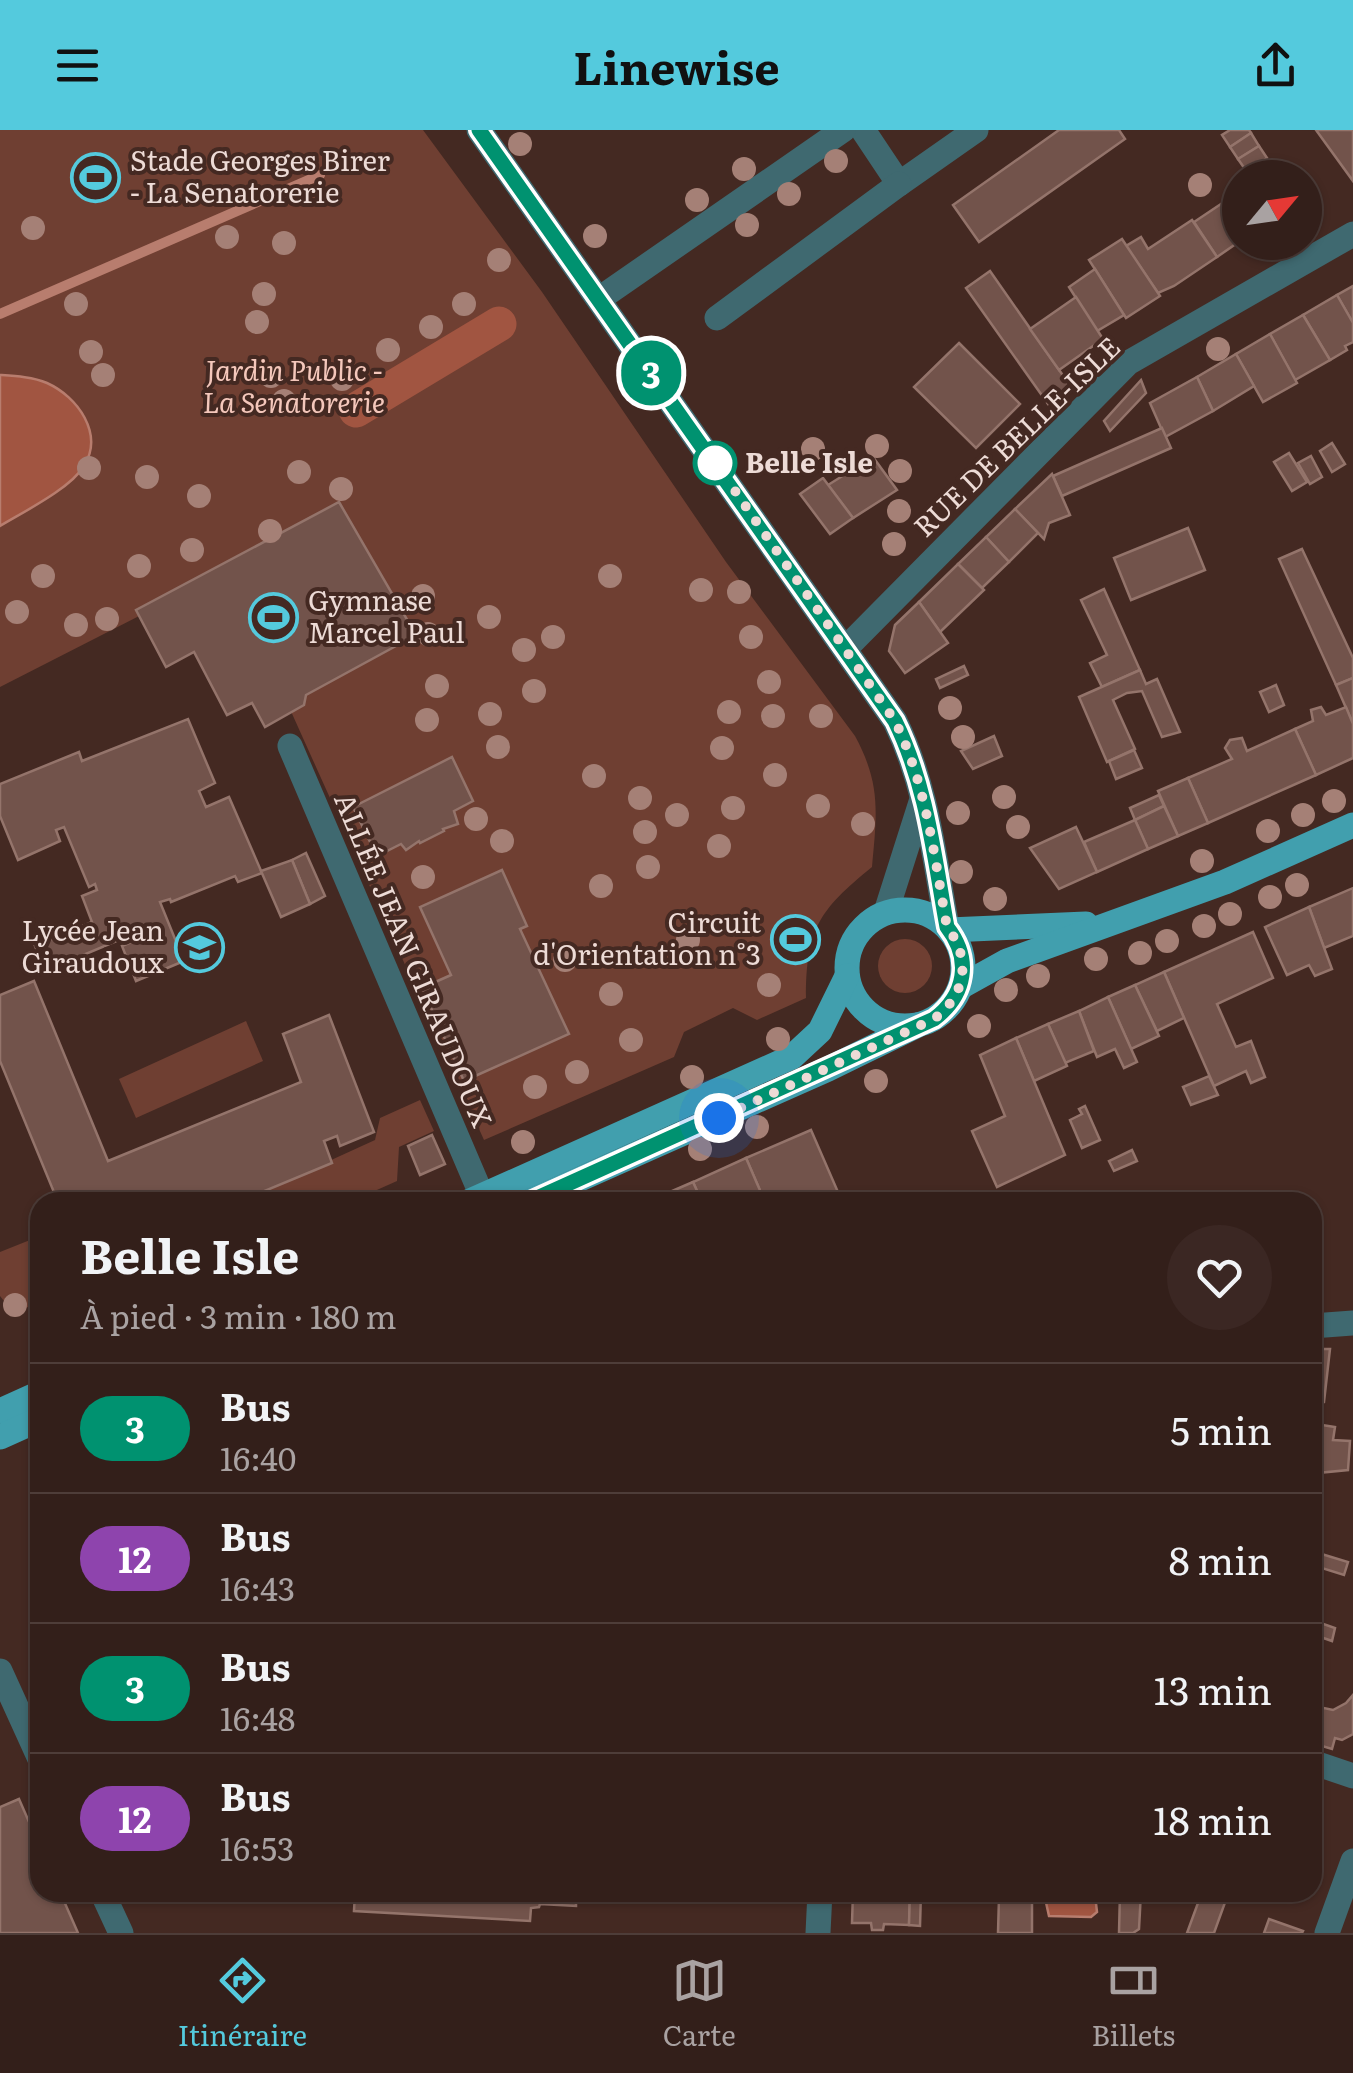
<!DOCTYPE html>
<html lang="fr">
<meta charset="utf-8">
<style>
:root{--surface:#331f1a;--page:#3b2723;--text:#f1f3f6;--muted:#a9a2a2;--line:#4e3d39;--accent:#54cadd}
body{margin:0;font-family:Literata,serif;background:var(--page);color:var(--text);height:100vh;display:flex;flex-direction:column;font-size:38px;white-space:nowrap}
*{box-sizing:border-box;margin:0}
p{font-size:32px;color:var(--muted)}
.icon{flex:none;width:55px;height:55px;fill:none;stroke:currentColor;stroke-width:2;stroke-linecap:round;stroke-linejoin:round}
.map{position:relative;flex:1;overflow:hidden}
.drawer{position:absolute;left:30px;top:1062px;width:1292px;height:710px;display:flex;flex-direction:column;background:var(--surface);border-radius:30px;box-shadow:0 2px 8px #0004,0 0 0 2px var(--line)}
.drawer>*{flex:none}
.badge{padding:0 20px;border-radius:32px;font-size:35px;line-height:65px}
.needle{width:65px;rotate:61deg}
.fabs{position:absolute;left:1222px;top:30px;display:grid;gap:20px}
.fabs a{display:grid;place-items:center;width:100px;height:100px;border-radius:50%;background:var(--surface);box-shadow:0 2px 8px #0004,0 0 0 2px var(--line);font-size:50px}
.you{position:absolute;width:50px;height:50px;margin:-25px;border:8px solid #fff;border-radius:50%;background:#1a73e8;box-shadow:0 0 0 15px #1a73e833}
.map>.badge{position:absolute;translate:-50% -50%;box-shadow:0 0 0 5px #fff}
.round{display:grid;place-items:center;flex:none;width:105px;height:105px;border-radius:52px;background:var(--page)}
.headline{display:flex;align-items:center;justify-content:space-between;height:170px;padding:0 50px}
h1{font-size:48px;font-weight:700;line-height:75px}
ul{padding:0;list-style:none}
li{display:flex;align-items:center;gap:30px;height:130px;padding:0 50px;border-top:2px solid var(--line)}
li div{flex:1}
li b{display:block;font-size:38px}
li em{font-style:normal}
li .badge{min-width:110px;font-weight:700;text-align:center}
header{display:flex;justify-content:space-between;align-items:center;height:130px;padding:0 50px;background:var(--accent);color:#111;font-size:45px;font-weight:700}
.tab-bar{display:flex;justify-content:space-around;align-items:center;height:140px;border-top:2px solid var(--line);background:var(--surface);font-size:28px;color:var(--muted)}
.tab-bar a{display:grid;justify-items:center;gap:5px}
.tab-bar .current{color:var(--accent)}
.map>svg:first-child{display:block}
</style>
<header><svg class="icon" aria-label="menu" viewBox="0 0 24 24"><path d="M4 6h16M4 12h16M4 18h16"/></svg>Linewise<svg class="icon" aria-label="share" viewBox="0 0 24 24"><path d="M12 15V3M7 8l5-5 5 5M5 13v7h14v-7"/></svg></header>
<div class="map">
<svg width="1353" height="1803" viewBox="0 0 1353 1803">
<rect width="100%" height="100%" fill="#442922"/>
<g fill="#6f3f32">
<path d="M0,0H423L542,162L726,432L855,606C881,654 877,683 872,737C819,780 806,799 806,868L757,890L733,878L684,902L674,927L484,1010L280,557L145,483L0,557Z"/>
<circle cx="905" cy="836" r="27"/>
<polygon points="246,891 263,931 136,988 119,949"/>
<polygon points="420,970 434,1001 399,1017 397,1051 350,1072 239,1072 375,1010 380,988"/>
<polygon points="40,1106 40,1173 13,1182 0,1166 0,1122"/>
</g>
<g fill="#a15541" stroke="#b87d6e" stroke-width="2.5">
<path d="M0,245C15,246 33,247 47,253C78,267 104,304 84,336C70,359 23,382 0,396Z"/>
<polygon points="1050,1763 1095,1765 1097,1782 1091,1787 1049,1786 1045,1768"/>
</g>
<g fill="none" stroke-linecap="round" stroke-linejoin="round">
<polyline stroke="#b87d6e" stroke-width="10" points="0,184 320,45"/>
<polyline stroke="#a15541" stroke-width="35" points="356,280 499,194"/>
</g>
<g fill="#72534b" stroke="#94746b" stroke-width="2.5">
<polygon points="1059,0 1119,0 1125,9 979,112 953,75"/>
<polygon points="1230,0 1249,0 1251,3 1230,17 1222,5"/>
<polygon points="1316,0 1353,0 1353,51"/>
<polygon points="1251,3 1259,16 1238,29 1230,17"/>
<polygon points="1259,16 1267,28 1247,42 1238,29"/>
<polygon points="1235,64 1240,71 1240,95 1224,72"/>
<polygon points="1224,72 1240,95 1240,111 1217,127 1194,92"/>
<polygon points="1192,90 1217,127 1174,156 1158,163 1126,116 1141,107 1148,119"/>
<polygon points="1122,109 1160,166 1126,188 1089,130"/>
<polygon points="1095,139 1124,185 1097,201 1069,157"/>
<polygon points="990,141 1071,257 1048,274 966,158"/>
<polygon points="1353,156 1353,193 1337,165"/>
<polygon points="1337,165 1353,193 1353,212 1345,216 1347,220 1330,230 1303,185"/>
<polygon points="1076,167 1103,209 1059,240 1030,199"/>
<polygon points="1303,185 1330,230 1295,250 1270,204"/>
<polygon points="1270,204 1297,253 1263,272 1236,224"/>
<polygon points="959,213 1020,274 976,318 914,257"/>
<polygon points="1236,224 1254,256 1213,281 1197,247"/>
<polygon points="1197,247 1213,281 1165,307 1150,273"/>
<polygon points="1141,250 1146,263 1110,301 1104,291"/>
<polygon points="1162,298 1171,318 1062,366 1053,346"/>
<polygon points="1332,313 1345,334 1332,342 1320,321"/>
<polygon points="1289,323 1307,352 1292,361 1274,332"/>
<polygon points="1311,326 1322,347 1310,354 1298,333"/>
<polygon points="873,327 897,360 853,388 828,355"/>
<polygon points="1052,344 1070,385 1049,393 1044,409 1015,379"/>
<polygon points="823,348 853,388 830,404 800,364"/>
<polygon points="339,372 416,505 306,565 304,575 265,597 252,573 227,585 194,522 166,537 136,480"/>
<polygon points="1015,379 1038,403 1009,432 986,407"/>
<polygon points="1188,398 1205,440 1131,470 1114,428"/>
<polygon points="986,407 1009,432 982,458 958,434"/>
<polygon points="1302,419 1353,528 1353,548 1336,555 1279,429"/>
<polygon points="958,434 984,460 940,502 919,472"/>
<polygon points="1104,459 1140,540 1102,557 1090,533 1107,525 1081,470"/>
<polygon points="919,472 948,513 905,543 889,521 895,495"/>
<polygon points="964,536 968,545 940,558 936,549"/>
<polygon points="1140,540 1146,554 1157,549 1180,602 1162,607 1142,561 1127,563 1113,570 1135,619 1107,632 1079,567"/>
<polygon points="1353,548 1353,594 1336,555"/>
<polygon points="1276,555 1284,575 1269,582 1260,562"/>
<polygon points="1321,577 1326,585 1346,577 1353,594 1353,628 1316,645 1295,599 1313,591 1311,580"/>
<polygon points="188,589 215,653 199,661 206,677 229,667 262,743 238,752 235,746 171,772 170,769 160,772 184,831 136,851 122,816 129,813 126,807 45,841 35,816 92,792 82,766 97,760 95,754 89,757 64,697 56,700 60,711 18,730 0,686 0,654 79,622 82,631"/>
<polygon points="1295,599 1316,645 1208,693 1188,648 1232,629 1225,618 1230,610 1242,608 1247,621"/>
<polygon points="994,606 1002,626 973,639 961,621"/>
<polygon points="1134,620 1142,638 1116,649 1109,631"/>
<polygon points="452,627 473,671 454,681 458,694 443,699 444,701 420,713 419,711 406,720 401,714 377,726 353,677"/>
<polygon points="1188,648 1208,693 1178,706 1158,661"/>
<polygon points="1159,665 1164,676 1135,690 1130,678"/>
<polygon points="1164,676 1178,706 1148,719 1135,690"/>
<polygon points="1135,690 1148,719 1097,742 1084,712"/>
<polygon points="1076,697 1097,742 1059,759 1030,718"/>
<polygon points="306,723 325,766 310,774 292,730"/>
<polygon points="292,730 310,774 281,787 261,741"/>
<polygon points="502,740 527,796 520,799 569,904 464,951 422,858 451,845 420,777"/>
<polygon points="1353,758 1353,806 1324,818 1309,777"/>
<polygon points="1309,777 1332,839 1315,846 1309,835 1287,845 1265,797"/>
<polygon points="1253,802 1273,848 1217,874 1236,917 1251,911 1265,947 1251,953 1246,941 1214,956 1164,842"/>
<polygon points="1164,842 1184,888 1157,901 1135,855"/>
<polygon points="34,851 108,1031 301,952 283,904 329,885 374,1002 340,1016 337,1006 324,1011 332,1033 238,1072 58,1072 0,931 0,865"/>
<polygon points="1135,855 1159,906 1131,919 1108,867"/>
<polygon points="1108,867 1137,932 1124,938 1115,919 1097,927 1079,881"/>
<polygon points="1079,881 1094,921 1065,933 1048,894"/>
<polygon points="1048,894 1067,936 1034,951 1016,908"/>
<polygon points="1016,908 1065,1025 997,1057 972,1001 1005,986 980,925"/>
<polygon points="1209,946 1218,965 1191,975 1183,957"/>
<polygon points="1085,976 1100,1010 1082,1018 1070,990 1082,984 1079,979"/>
<polygon points="811,1000 841,1069 834,1072 765,1072 746,1028"/>
<polygon points="432,1005 445,1034 420,1045 408,1016"/>
<polygon points="1132,1020 1137,1031 1114,1041 1109,1031"/>
<polygon points="746,1028 765,1072 702,1072 693,1052"/>
<polygon points="693,1052 702,1072 666,1072 663,1065"/>
<polygon points="1312,1219 1330,1219 1324,1272 1312,1272"/>
<polygon points="1322,1295 1335,1297 1333,1310 1350,1311 1348,1340 1317,1343"/>
<polygon points="1315,1422 1348,1432 1344,1445 1312,1435"/>
<polygon points="1312,1490 1335,1498 1332,1511 1312,1504"/>
<polygon points="1353,1565 1353,1604 1342,1610 1335,1608 1332,1619 1312,1613 1312,1588 1324,1578 1333,1580 1346,1573"/>
<polygon points="19,1669 40,1717 40,1762 60,1762 78,1803 0,1803 0,1677"/>
<polygon points="355,1762 576,1762 576,1776 540,1774 539,1777 531,1778 530,1791 354,1781"/>
<polygon points="853,1762 910,1762 909,1795 884,1794 883,1800 872,1800 871,1793 852,1793"/>
<polygon points="910,1762 921,1762 920,1796 909,1795"/>
<polygon points="1120,1762 1141,1762 1139,1799 1133,1803 1119,1803"/>
<polygon points="1202,1762 1227,1767 1214,1803 1187,1803"/>
<polygon points="999,1767 1032,1769 1032,1803 998,1803"/>
<polygon points="1269,1789 1303,1801 1302,1803 1264,1803"/>
</g>
<g fill="none" stroke-linecap="round" stroke-linejoin="round">
<g stroke="#3f6970" stroke-width="25">
<path d="M479,0L895,591C927,656 934,726 947,797"/>
<polyline points="863,0 899,54 976,0"/>
<polyline points="599,169 843,0"/>
<polyline points="717,188 899,54"/>
<polyline points="846,518 1128,233 1353,104"/>
<polyline points="290,616 482,1066"/>
<polyline points="886,782 922,669"/>
<polyline points="1312,1196 1353,1193"/>
<polyline points="0,1541 40,1629"/>
<polyline points="1312,1632 1353,1646"/>
<polyline points="102,1762 121,1803"/>
<polyline points="818,1803 820,1762"/>
<polyline points="1327,1803 1353,1731"/>
</g>
<g stroke="#419fae" stroke-width="25">
<circle cx="905" cy="838" r="58"/>
<polyline points="949,800 1086,794"/>
<polyline points="962,856 1007,831 1225,752 1353,695"/>
<polyline points="468,1072 792,927 820,901 847,846"/>
<polyline points="528,1072 828,939 918,895"/>
<polyline points="0,1281 40,1263"/>
<polyline points="0,1307 40,1289"/>
</g>
</g>
<g fill="#a58076">
<circle cx="520" cy="14" r="12"/>
<circle cx="836" cy="31" r="12"/>
<circle cx="744" cy="39" r="12"/>
<circle cx="1200" cy="55" r="12"/>
<circle cx="789" cy="64" r="12"/>
<circle cx="697" cy="70" r="12"/>
<circle cx="747" cy="95" r="12"/>
<circle cx="33" cy="98" r="12"/>
<circle cx="595" cy="106" r="12"/>
<circle cx="227" cy="107" r="12"/>
<circle cx="284" cy="113" r="12"/>
<circle cx="499" cy="130" r="12"/>
<circle cx="264" cy="164" r="12"/>
<circle cx="76" cy="174" r="12"/>
<circle cx="464" cy="174" r="12"/>
<circle cx="257" cy="192" r="12"/>
<circle cx="431" cy="197" r="12"/>
<circle cx="1218" cy="219" r="12"/>
<circle cx="388" cy="220" r="12"/>
<circle cx="91" cy="222" r="12"/>
<circle cx="103" cy="245" r="12"/>
<circle cx="271" cy="246" r="12"/>
<circle cx="342" cy="249" r="12"/>
<circle cx="284" cy="271" r="12"/>
<circle cx="877" cy="316" r="12"/>
<circle cx="813" cy="319" r="12"/>
<circle cx="89" cy="338" r="12"/>
<circle cx="900" cy="341" r="12"/>
<circle cx="299" cy="342" r="12"/>
<circle cx="147" cy="347" r="12"/>
<circle cx="341" cy="359" r="12"/>
<circle cx="199" cy="366" r="12"/>
<circle cx="899" cy="381" r="12"/>
<circle cx="270" cy="401" r="12"/>
<circle cx="894" cy="414" r="12"/>
<circle cx="192" cy="420" r="12"/>
<circle cx="139" cy="436" r="12"/>
<circle cx="43" cy="446" r="12"/>
<circle cx="610" cy="446" r="12"/>
<circle cx="701" cy="460" r="12"/>
<circle cx="739" cy="462" r="12"/>
<circle cx="423" cy="466" r="12"/>
<circle cx="17" cy="482" r="12"/>
<circle cx="489" cy="487" r="12"/>
<circle cx="107" cy="489" r="12"/>
<circle cx="76" cy="495" r="12"/>
<circle cx="428" cy="504" r="12"/>
<circle cx="553" cy="507" r="12"/>
<circle cx="751" cy="507" r="12"/>
<circle cx="524" cy="520" r="12"/>
<circle cx="769" cy="552" r="12"/>
<circle cx="437" cy="556" r="12"/>
<circle cx="534" cy="561" r="12"/>
<circle cx="950" cy="578" r="12"/>
<circle cx="729" cy="582" r="12"/>
<circle cx="490" cy="584" r="12"/>
<circle cx="773" cy="586" r="12"/>
<circle cx="821" cy="586" r="12"/>
<circle cx="427" cy="590" r="12"/>
<circle cx="963" cy="607" r="12"/>
<circle cx="498" cy="617" r="12"/>
<circle cx="722" cy="618" r="12"/>
<circle cx="775" cy="645" r="12"/>
<circle cx="594" cy="646" r="12"/>
<circle cx="1004" cy="667" r="12"/>
<circle cx="640" cy="668" r="12"/>
<circle cx="1334" cy="671" r="12"/>
<circle cx="818" cy="676" r="12"/>
<circle cx="733" cy="678" r="12"/>
<circle cx="958" cy="683" r="12"/>
<circle cx="677" cy="685" r="12"/>
<circle cx="1303" cy="685" r="12"/>
<circle cx="476" cy="689" r="12"/>
<circle cx="863" cy="694" r="12"/>
<circle cx="1018" cy="697" r="12"/>
<circle cx="1268" cy="701" r="12"/>
<circle cx="645" cy="702" r="12"/>
<circle cx="502" cy="711" r="12"/>
<circle cx="719" cy="716" r="12"/>
<circle cx="1202" cy="731" r="12"/>
<circle cx="648" cy="737" r="12"/>
<circle cx="961" cy="742" r="12"/>
<circle cx="423" cy="747" r="12"/>
<circle cx="1297" cy="755" r="12"/>
<circle cx="601" cy="756" r="12"/>
<circle cx="1270" cy="767" r="12"/>
<circle cx="995" cy="769" r="12"/>
<circle cx="1230" cy="784" r="12"/>
<circle cx="1204" cy="796" r="12"/>
<circle cx="688" cy="810" r="12"/>
<circle cx="1167" cy="811" r="12"/>
<circle cx="1140" cy="823" r="12"/>
<circle cx="1096" cy="829" r="12"/>
<circle cx="565" cy="830" r="12"/>
<circle cx="1038" cy="846" r="12"/>
<circle cx="769" cy="855" r="12"/>
<circle cx="1006" cy="860" r="12"/>
<circle cx="611" cy="864" r="12"/>
<circle cx="979" cy="896" r="12"/>
<circle cx="778" cy="909" r="12"/>
<circle cx="631" cy="910" r="12"/>
<circle cx="577" cy="942" r="12"/>
<circle cx="692" cy="947" r="12"/>
<circle cx="876" cy="951" r="12"/>
<circle cx="535" cy="957" r="12"/>
<circle cx="757" cy="997" r="12"/>
<circle cx="523" cy="1012" r="12"/>
<circle cx="700" cy="1019" r="12"/>
<circle cx="15" cy="1175" r="12"/>
</g>
<g fill="none" stroke-linecap="round" stroke-linejoin="round">
<defs>
<path id="line" d="M479,0L895,591C927,656 934,726 947,797C972,829 966,865 934,889L528,1072"/>
</defs>
<use href="#line" stroke="#fff" stroke-width="22"/>
<use href="#line" stroke="#009270" stroke-width="15"/>
<path stroke="#eddbd6" stroke-width="10" stroke-dasharray="0 18" d="M715,333L710,325L895,591C927,656 934,726 947,797C972,829 966,865 934,889L719,988"/>
</g>
<defs>
<symbol id="stadium-ring" viewBox="-11 -11 22 22"><circle r="9.5" fill="#442922" stroke="#54cadd" stroke-width="1.5"/><path d="M0-5a6.5 5 0 1 0 0 10a6.5 5 0 1 0 0-10ZM-3.5-1.8h7v3.6h-7Z" fill="#54cadd"/></symbol>
<symbol id="school-ring" viewBox="-11 -11 22 22"><circle r="9.5" fill="#442922" stroke="#54cadd" stroke-width="1.5"/><path d="M0-5L7-2L0 1L-7-2ZM-4 1L0 2.5L4 1V4Q0 6-4 4Z" fill="#54cadd"/></symbol>
</defs>
<g fill-rule="evenodd">
<use href="#stadium-ring" x="68" y="20" width="55" height="55"/>
<use href="#stadium-ring" x="246" y="460" width="55" height="55"/>
<use href="#stadium-ring" x="768" y="782" width="55" height="55"/>
<use href="#school-ring" x="172" y="790" width="55" height="55"/>
</g>
<circle fill="#fff" stroke="#009270" stroke-width="5" cx="715" cy="333" r="20"/>
<g text-anchor="middle" stroke-width="8" stroke-linejoin="round" paint-order="stroke">
<g font-size="28" fill="#eddbd6" stroke="#442922" text-anchor="start">
<text x="130" y="41">Stade Georges Birer<tspan x="130" dy="32">- La Senatorerie</tspan></text>
<text x="308" y="481">Gymnase<tspan x="308" dy="32">Marcel Paul</tspan></text>
<text x="761" y="803" text-anchor="end">Circuit<tspan x="761" dy="32">d'Orientation n°3</tspan></text>
<text x="164" y="811" text-anchor="end">Lycée Jean<tspan x="164" dy="32">Giraudoux</tspan></text>
</g>
<g font-size="28" font-style="italic" fill="#f4c7bb" stroke="#442922">
<text x="294" y="251">Jardin Public -<tspan x="294" dy="32">La Senatorerie</tspan></text>
</g>
<g font-size="28" fill="#eddbd6" stroke="#442922">
<text transform="translate(1017 307) rotate(-44)" y="10">RUE DE BELLE-ISLE</text>
<text transform="translate(413 830) rotate(67)" y="10">ALLÉE JEAN GIRAUDOUX</text>
</g>
<g font-size="28" font-weight="bold" fill="#eddbd6" stroke="#442922" text-anchor="start">
<text x="745" y="343">Belle Isle</text>
</g>
</g>
</svg>
<div class="fabs">
<a><svg class="needle" viewBox="-14 -14 28 28"><path d="M0-13l5 13h-10z" fill="#e53935"/><path d="M0 13l5-13h-10z" fill="#a9a2a2"/></svg></a>
</div>
<div class="you" style="left:719px;top:988px"></div>
<b class="badge" style="left:651px;top:243px;background:#009270;color:#fff">3</b>
<section class="drawer">
<div class="headline"><div><h1>Belle Isle</h1><p>À pied · 3 min · 180 m</p></div><a class="round"><svg class="icon" aria-label="heart" viewBox="0 0 24 24"><path d="M12 20l-8-8c-3-5 5-10 8-4 3-6 11-1 8 4z"/></svg></a></div>
<ul>
<li><span class="badge" style="background:#009270;color:#fff">3</span><div><b>Bus</b><p>16:40</p></div><em>5 min</em></li>
<li><span class="badge" style="background:#8e44ad;color:#fff">12</span><div><b>Bus</b><p>16:43</p></div><em>8 min</em></li>
<li><span class="badge" style="background:#009270;color:#fff">3</span><div><b>Bus</b><p>16:48</p></div><em>13 min</em></li>
<li><span class="badge" style="background:#8e44ad;color:#fff">12</span><div><b>Bus</b><p>16:53</p></div><em>18 min</em></li>
</ul>
</section>
</div>
<nav class="tab-bar">
<a class="current"><svg class="icon" aria-label="directions" viewBox="0 0 24 24"><path d="M12 3l9 9-9 9-9-9zM9 14v-3h6M13 9l2 2-2 2"/></svg>Itinéraire</a>
<a><svg class="icon" aria-label="map" viewBox="0 0 24 24"><path d="M3 6l6-2 6 2 6-2v14l-6 2-6-2-6 2zM9 4v14M15 6v14"/></svg>Carte</a>
<a><svg class="icon" aria-label="tickets" viewBox="0 0 24 24"><path d="M3 7h18v10H3zM15 7v10"/></svg>Billets</a>
</nav>
